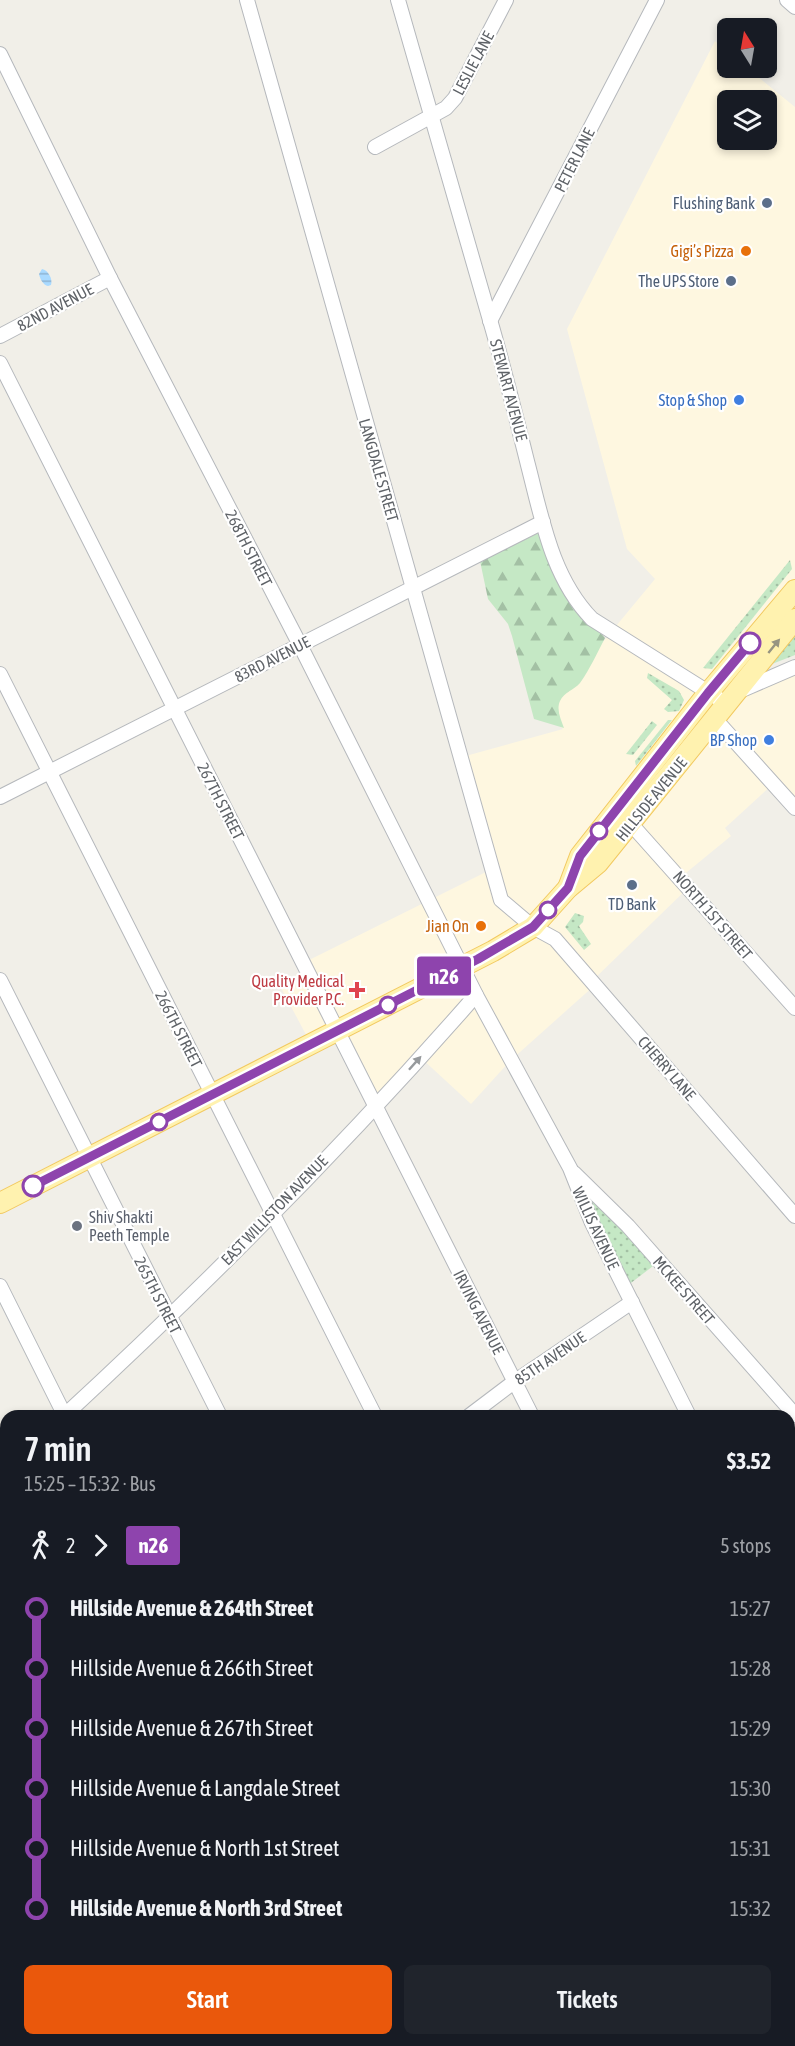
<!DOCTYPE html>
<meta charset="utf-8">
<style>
:root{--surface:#171b24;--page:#20242c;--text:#f1f3f6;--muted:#9ea1a6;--accent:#ea580c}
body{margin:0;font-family:"Asap Condensed",sans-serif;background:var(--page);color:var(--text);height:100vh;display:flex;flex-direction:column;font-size:22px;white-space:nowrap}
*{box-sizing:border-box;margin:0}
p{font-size:20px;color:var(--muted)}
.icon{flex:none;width:33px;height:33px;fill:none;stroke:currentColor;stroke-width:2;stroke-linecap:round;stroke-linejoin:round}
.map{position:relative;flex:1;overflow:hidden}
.sheet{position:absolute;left:0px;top:1410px;width:795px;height:636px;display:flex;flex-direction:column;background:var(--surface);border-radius:18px 18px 0 0;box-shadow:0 3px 9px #0003}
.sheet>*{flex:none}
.badge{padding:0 12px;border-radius:4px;font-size:21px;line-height:39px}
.needle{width:39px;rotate:349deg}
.fabs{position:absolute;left:717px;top:18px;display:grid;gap:12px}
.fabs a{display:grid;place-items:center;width:60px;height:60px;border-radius:9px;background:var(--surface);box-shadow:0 3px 9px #0003;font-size:30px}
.map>.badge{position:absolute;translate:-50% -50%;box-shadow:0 0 0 3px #fff}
.legs{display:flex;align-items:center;gap:9px;height:66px;padding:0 24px;font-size:20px}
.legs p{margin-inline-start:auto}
.headline{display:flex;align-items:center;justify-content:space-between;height:102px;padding:0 24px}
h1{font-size:33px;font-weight:600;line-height:45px}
.button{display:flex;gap:12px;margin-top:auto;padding:12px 24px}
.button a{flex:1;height:69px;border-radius:9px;background:var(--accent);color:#fff;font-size:24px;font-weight:600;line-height:69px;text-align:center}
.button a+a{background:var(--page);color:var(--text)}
ul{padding:0 24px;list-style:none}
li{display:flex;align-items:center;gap:21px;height:60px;font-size:22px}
li i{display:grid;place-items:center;width:9px;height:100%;margin:0 8px;background:currentColor}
li i::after{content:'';width:15px;height:15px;margin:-8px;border:4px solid;border-radius:50%;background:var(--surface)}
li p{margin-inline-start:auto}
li:first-child i{background:linear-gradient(#0000 50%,currentColor 0)}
li:last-child i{background:linear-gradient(currentColor 50%,#0000 0)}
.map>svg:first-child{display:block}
</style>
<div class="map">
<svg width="795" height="2046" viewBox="0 0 795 2046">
<defs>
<pattern id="green-dots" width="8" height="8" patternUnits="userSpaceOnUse" patternTransform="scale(1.5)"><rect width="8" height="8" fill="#c5e8c5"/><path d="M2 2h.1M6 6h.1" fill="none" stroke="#a3c0a4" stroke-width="1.8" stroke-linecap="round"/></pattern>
<pattern id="forest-firs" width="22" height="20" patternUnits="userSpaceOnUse" patternTransform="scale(1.5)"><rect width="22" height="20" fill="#c5e8c5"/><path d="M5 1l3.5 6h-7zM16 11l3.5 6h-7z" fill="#a3c0a4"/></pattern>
<pattern id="water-rules" width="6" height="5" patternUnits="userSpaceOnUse" patternTransform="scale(1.5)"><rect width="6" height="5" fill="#aadaff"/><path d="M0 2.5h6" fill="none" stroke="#8eb4d2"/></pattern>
</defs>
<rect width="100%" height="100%" fill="#f1efe8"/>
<path fill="#fef7e0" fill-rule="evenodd" d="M715,41L727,52L728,68H747L795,107V590L569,887L735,694L795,667V808L773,784L725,828L731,836L681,877L689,887L592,981L595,985L510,1061L471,1104L420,1057L375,1106L337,1031L311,1044L279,984L306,970L303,963L492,869L462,757L563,729L544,713L655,579L627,549L567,329ZM728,100H766V140H728Z"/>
<g fill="url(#green-dots)">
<polygon points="790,560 792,569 712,669 703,668"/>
<polygon points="795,634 795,655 772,664 772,661"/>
<polygon points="648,673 679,691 684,700 679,711 668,712 664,709 672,700 647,678"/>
<polygon points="668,720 672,720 636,766 635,761"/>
<polygon points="652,721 657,725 633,755 626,754"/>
<polygon points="575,913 584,916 583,922 579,926 591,944 584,950 565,927"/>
<polygon points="587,1194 657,1263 627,1286"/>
</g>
<path fill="url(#forest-firs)" d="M541,532L564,592L605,638C597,653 590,669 580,683C574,690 564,692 560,701C556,710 561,719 564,728L534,719L512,636L508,624L488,599L480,561Z"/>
<path fill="url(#water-rules)" d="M42,269C48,270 53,279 51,285L48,286C43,285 40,279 39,274Z"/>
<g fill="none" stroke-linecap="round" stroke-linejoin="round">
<defs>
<g id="minor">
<polyline points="247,0 501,900 533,927 555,939 795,1216"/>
<path d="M398,0C428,107 460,213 490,320C504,368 516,417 528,465C542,519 552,578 592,619L727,704"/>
<polyline points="787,0 795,7"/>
<polyline points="0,54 110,278 300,645 476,995 570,1168 592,1223 689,1416"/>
<polyline points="375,147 446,108 455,98 506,0"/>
<polyline points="490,321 657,0"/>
<polyline points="0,336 110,278"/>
<polyline points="0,363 532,1416"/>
<polyline points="0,674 375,1416"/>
<polyline points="742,690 795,667"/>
<polyline points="715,719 795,808"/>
<polyline points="0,797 543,522"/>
<polyline points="631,824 795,1008"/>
<polyline points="0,980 220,1416"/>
<polyline points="574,1173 628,1226 795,1415"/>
<polyline points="0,1286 65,1416"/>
<path d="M64,1416C208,1283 347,1143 476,995"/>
<polyline points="469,1416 514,1382 632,1302"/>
<polyline points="0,1473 6,1467"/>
<polyline points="0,1604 6,1616"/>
<polyline points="789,1609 795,1619"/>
<polyline points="789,1668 795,1665"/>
<polyline points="0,1921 6,1933"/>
<polyline points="789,1925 795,1937"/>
<polyline points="222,2040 225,2046"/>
<polyline points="381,2040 384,2046"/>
<polyline points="535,2040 538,2046"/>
<polyline points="689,2040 692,2046"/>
<polyline points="41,2046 53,2040"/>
</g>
<g id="primary">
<polyline points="568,888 580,856 708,693 795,590"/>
<polyline points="0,1203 493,951 533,927 568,888 598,863 795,619"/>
</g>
</defs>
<use href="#minor" stroke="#b5b8bc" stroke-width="16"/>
<use href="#primary" stroke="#f2c960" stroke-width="22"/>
<use href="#minor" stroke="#fff" stroke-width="14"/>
<use href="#primary" stroke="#fff2af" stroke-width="20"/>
</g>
<defs><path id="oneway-solid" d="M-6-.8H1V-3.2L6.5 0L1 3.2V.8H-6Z" transform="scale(1.5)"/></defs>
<use fill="#979581" href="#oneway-solid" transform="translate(774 646) rotate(-51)"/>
<use fill="#979a9d" href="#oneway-solid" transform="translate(415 1063) rotate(-48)"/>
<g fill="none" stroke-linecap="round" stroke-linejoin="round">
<defs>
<polyline id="line-1" points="33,1186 478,959 533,927 568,888 580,856 708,693 750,643"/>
</defs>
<use href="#line-1" stroke="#fff" stroke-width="14"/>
<use href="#line-1" stroke="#8e44ad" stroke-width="9"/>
</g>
<g fill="#5c6f8a" stroke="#fff" stroke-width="2">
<circle cx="767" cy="203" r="6"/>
<circle cx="731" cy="281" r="6"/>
<circle cx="632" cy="885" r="6"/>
</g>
<g fill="#e8710a" stroke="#fff" stroke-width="2">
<circle cx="746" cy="251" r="6"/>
<circle cx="481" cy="926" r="6"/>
</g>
<g fill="#3f7fe0" stroke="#fff" stroke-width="2">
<circle cx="739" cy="400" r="6"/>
<circle cx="769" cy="740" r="6"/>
</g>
<g fill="#fff" stroke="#8e44ad" stroke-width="3">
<circle cx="750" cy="643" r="10"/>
<circle cx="599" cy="831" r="8"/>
<circle cx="548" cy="910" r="8"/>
<circle cx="388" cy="1005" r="8"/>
<circle cx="159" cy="1122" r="8"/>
<circle cx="33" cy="1186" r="10"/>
</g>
<path fill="#e0444e" stroke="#fff" stroke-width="2" d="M354 981h6v6h6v6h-6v6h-6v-6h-6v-6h6z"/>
<circle fill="#6b7280" stroke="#fff" stroke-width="2" cx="77" cy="1226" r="6"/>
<g text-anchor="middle" stroke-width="4.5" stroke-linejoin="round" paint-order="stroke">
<g font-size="16" fill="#5f6368" stroke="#fff">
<text transform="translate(473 63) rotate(-62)" y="6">LESLIE LANE</text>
<text transform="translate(574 160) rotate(-63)" y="6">PETER LANE</text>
<text transform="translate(55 307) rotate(-28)" y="6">82ND AVENUE</text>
<text transform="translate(509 390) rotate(75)" y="6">STEWART AVENUE</text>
<text transform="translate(379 470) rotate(74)" y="6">LANGDALE STREET</text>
<text transform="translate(249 548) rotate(63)" y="6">268TH STREET</text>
<text transform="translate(272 659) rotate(-27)" y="6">83RD AVENUE</text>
<text transform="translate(651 799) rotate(-51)" y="6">HILLSIDE AVENUE</text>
<text transform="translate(221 801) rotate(63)" y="6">267TH STREET</text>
<text transform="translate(713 915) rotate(49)" y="6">NORTH 1ST STREET</text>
<text transform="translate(179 1029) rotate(63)" y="6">266TH STREET</text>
<text transform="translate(667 1068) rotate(49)" y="6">CHERRY LANE</text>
<text transform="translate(274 1210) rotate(-46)" y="6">EAST WILLISTON AVENUE</text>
<text transform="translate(596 1228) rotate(65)" y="6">WILLIS AVENUE</text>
<text transform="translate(684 1290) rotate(49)" y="6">MCKEE STREET</text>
<text transform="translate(158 1295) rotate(63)" y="6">265TH STREET</text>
<text transform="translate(479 1312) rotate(63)" y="6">IRVING AVENUE</text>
<text transform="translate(550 1358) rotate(-34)" y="6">85TH AVENUE</text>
</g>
<g font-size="16" fill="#4e5e75" stroke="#fff" text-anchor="end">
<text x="755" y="209">Flushing Bank</text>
<text x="719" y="287">The UPS Store</text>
<text x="632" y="910" text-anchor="middle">TD Bank</text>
</g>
<g font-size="16" fill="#c56008" stroke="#fff" text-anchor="end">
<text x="734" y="257">Gigi’s Pizza</text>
<text x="469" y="932">Jian On</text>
</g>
<g font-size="16" fill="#366cbe" stroke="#fff" text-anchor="end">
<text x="727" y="406">Stop &amp; Shop</text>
<text x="757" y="746">BP Shop</text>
</g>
<g font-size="16" fill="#be3a42" stroke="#fff" text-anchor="end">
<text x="344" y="987">Quality Medical<tspan x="344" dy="18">Provider P.C.</tspan></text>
</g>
<g font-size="16" fill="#5b616d" stroke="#fff" text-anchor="start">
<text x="89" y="1223">Shiv Shakti<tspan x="89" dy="18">Peeth Temple</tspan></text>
</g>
</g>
</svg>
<div class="fabs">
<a><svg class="needle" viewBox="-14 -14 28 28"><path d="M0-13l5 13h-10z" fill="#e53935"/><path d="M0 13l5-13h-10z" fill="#9ea1a6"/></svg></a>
<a><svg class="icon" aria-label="layers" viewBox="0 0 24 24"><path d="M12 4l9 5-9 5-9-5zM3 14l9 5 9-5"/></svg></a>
</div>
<b class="badge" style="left:444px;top:976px;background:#8e44ad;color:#fff">n26</b>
<section class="sheet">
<div class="headline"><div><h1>7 min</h1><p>15:25 – 15:32 · Bus</p></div><b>$3.52</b></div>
<div class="legs"><svg class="icon" aria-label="walk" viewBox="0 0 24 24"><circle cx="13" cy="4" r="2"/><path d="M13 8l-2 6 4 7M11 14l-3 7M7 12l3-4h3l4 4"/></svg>2<svg class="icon" aria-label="forward" viewBox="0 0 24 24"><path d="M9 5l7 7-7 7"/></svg><b class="badge" style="background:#8e44ad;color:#fff">n26</b><p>5 stops</p></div>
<ul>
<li><i style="color:#8e44ad"></i><b>Hillside Avenue &amp; 264th Street</b><p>15:27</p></li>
<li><i style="color:#8e44ad"></i><span>Hillside Avenue &amp; 266th Street</span><p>15:28</p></li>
<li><i style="color:#8e44ad"></i><span>Hillside Avenue &amp; 267th Street</span><p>15:29</p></li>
<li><i style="color:#8e44ad"></i><span>Hillside Avenue &amp; Langdale Street</span><p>15:30</p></li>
<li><i style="color:#8e44ad"></i><span>Hillside Avenue &amp; North 1st Street</span><p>15:31</p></li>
<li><i style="color:#8e44ad"></i><b>Hillside Avenue &amp; North 3rd Street</b><p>15:32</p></li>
</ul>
<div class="button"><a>Start</a><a>Tickets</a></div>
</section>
</div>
